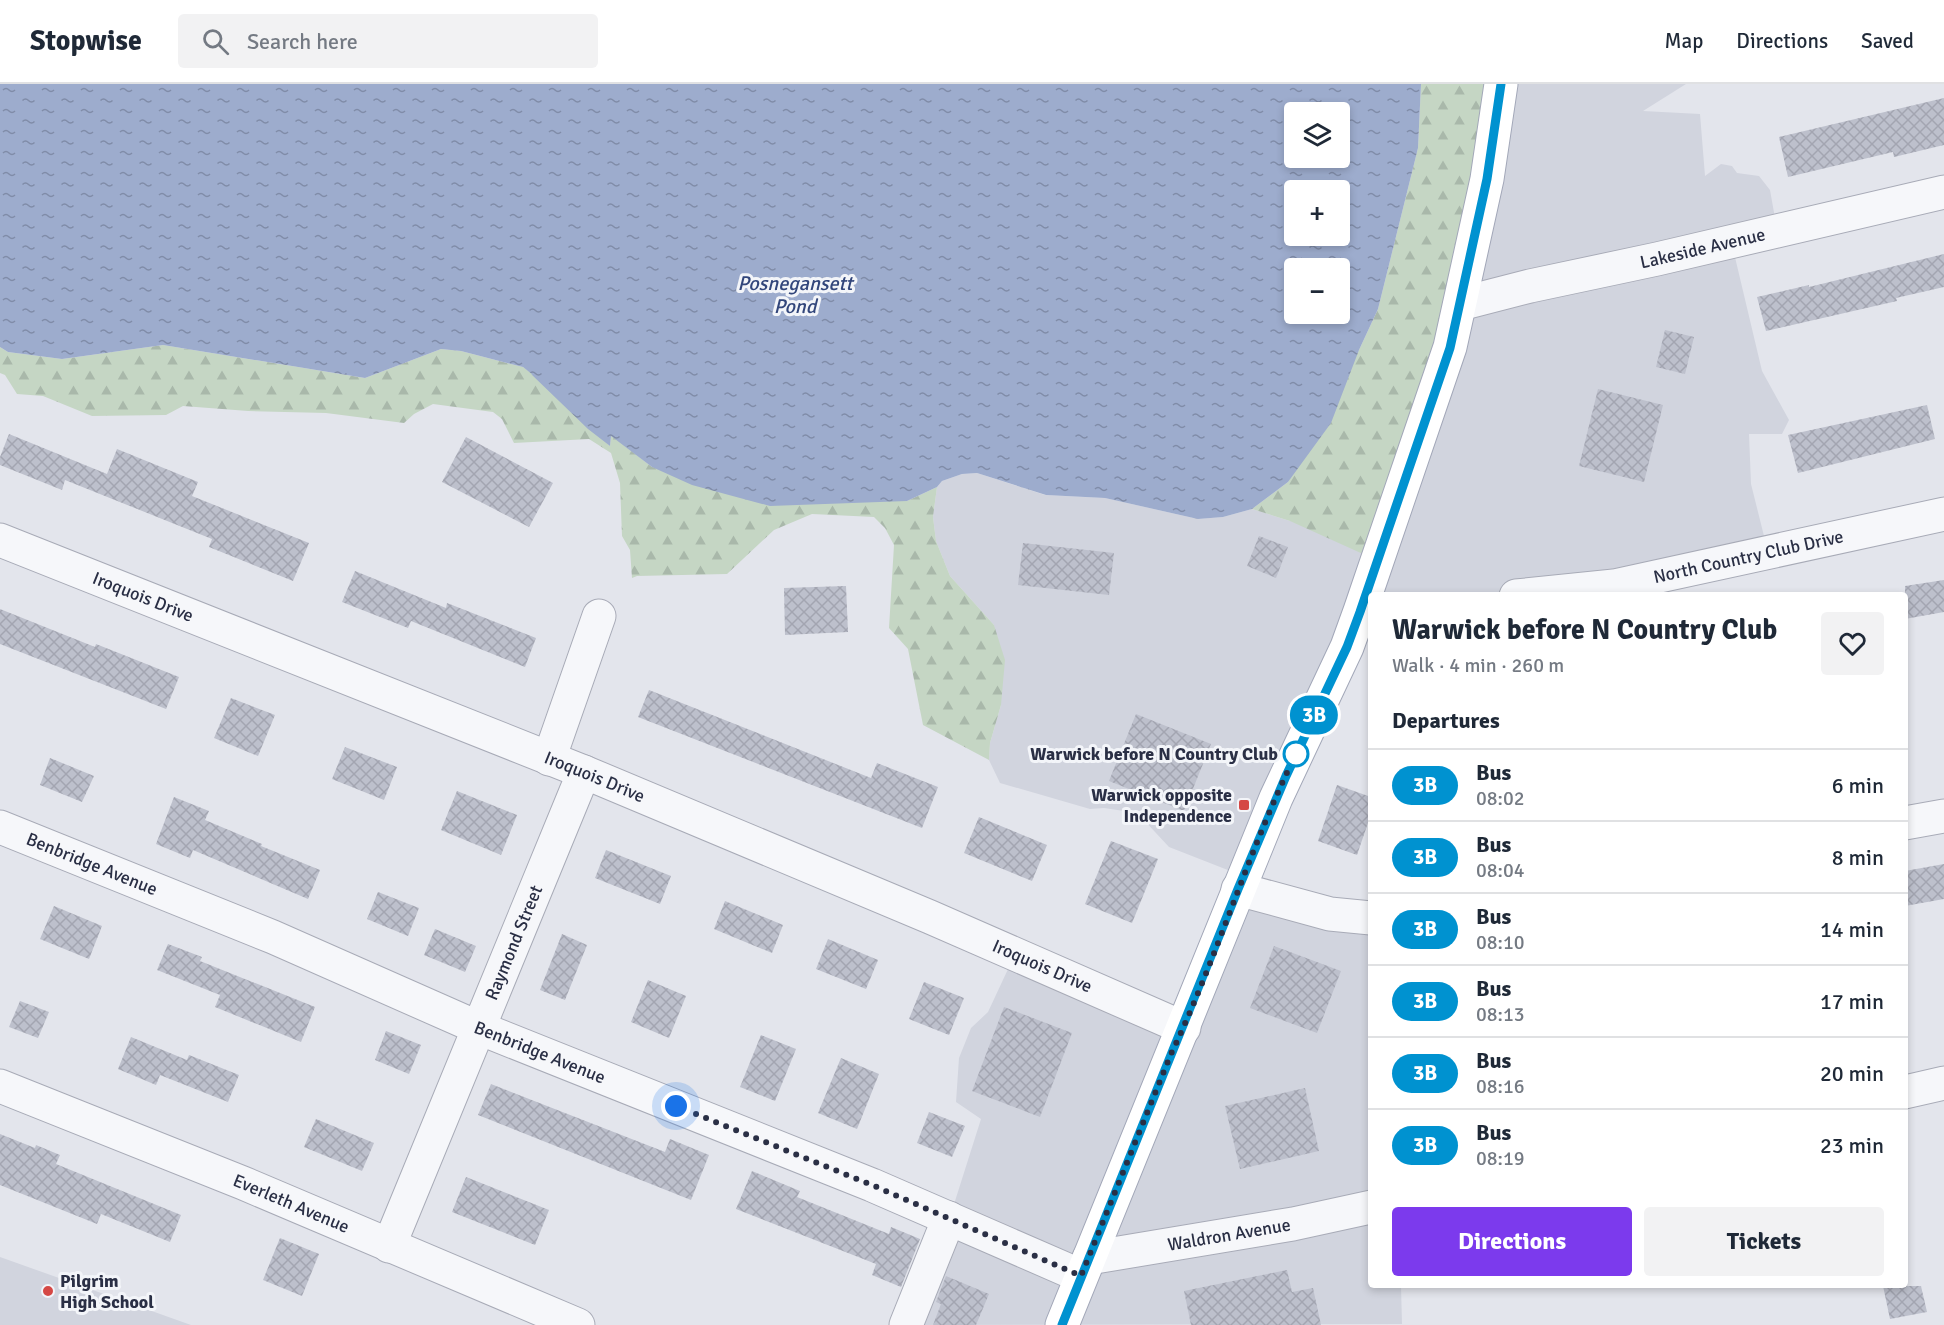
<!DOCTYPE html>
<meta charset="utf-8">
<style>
:root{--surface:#fff;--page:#f2f2f3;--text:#1f2937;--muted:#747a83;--line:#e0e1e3;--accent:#7c3aed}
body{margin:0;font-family:Signika,sans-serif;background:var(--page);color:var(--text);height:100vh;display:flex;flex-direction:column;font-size:22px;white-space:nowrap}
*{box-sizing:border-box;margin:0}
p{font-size:20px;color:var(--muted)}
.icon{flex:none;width:33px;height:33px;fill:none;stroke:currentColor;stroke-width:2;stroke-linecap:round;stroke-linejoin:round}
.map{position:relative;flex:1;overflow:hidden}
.panel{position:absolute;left:1368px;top:508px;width:540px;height:696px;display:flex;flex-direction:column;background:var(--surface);border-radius:6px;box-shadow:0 3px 9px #0003}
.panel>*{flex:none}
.badge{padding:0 12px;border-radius:20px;font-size:21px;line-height:39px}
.fabs{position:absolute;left:1284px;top:18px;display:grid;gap:12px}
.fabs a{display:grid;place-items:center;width:66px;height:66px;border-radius:6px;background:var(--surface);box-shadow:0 3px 9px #0003;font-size:30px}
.you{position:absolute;width:30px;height:30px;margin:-15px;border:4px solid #fff;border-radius:50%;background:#1a73e8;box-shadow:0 0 0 9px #1a73e833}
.map>.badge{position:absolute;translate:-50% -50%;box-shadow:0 0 0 3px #fff}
h2{padding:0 24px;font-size:22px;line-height:54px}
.round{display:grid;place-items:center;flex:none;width:63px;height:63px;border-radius:6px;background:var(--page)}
.head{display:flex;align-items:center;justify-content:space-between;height:102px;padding:0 24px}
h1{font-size:28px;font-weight:700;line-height:45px}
.action{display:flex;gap:12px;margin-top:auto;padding:12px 24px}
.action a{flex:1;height:69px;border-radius:6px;background:var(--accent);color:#fff;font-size:24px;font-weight:700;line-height:69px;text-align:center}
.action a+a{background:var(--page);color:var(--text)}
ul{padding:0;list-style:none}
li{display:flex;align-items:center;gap:18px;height:72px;padding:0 24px;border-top:2px solid var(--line)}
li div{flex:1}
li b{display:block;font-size:22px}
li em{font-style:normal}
li .badge{min-width:66px;font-weight:700;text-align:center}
header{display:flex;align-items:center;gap:36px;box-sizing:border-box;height:84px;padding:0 30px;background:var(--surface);border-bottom:2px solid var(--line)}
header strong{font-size:28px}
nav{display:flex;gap:33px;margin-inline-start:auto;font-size:21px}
.search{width:420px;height:54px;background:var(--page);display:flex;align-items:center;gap:15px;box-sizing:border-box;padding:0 21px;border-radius:6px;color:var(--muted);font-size:22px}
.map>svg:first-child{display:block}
</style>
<header>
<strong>Stopwise</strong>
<div class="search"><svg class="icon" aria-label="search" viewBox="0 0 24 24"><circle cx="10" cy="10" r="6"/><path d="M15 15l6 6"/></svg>Search here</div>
<nav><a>Map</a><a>Directions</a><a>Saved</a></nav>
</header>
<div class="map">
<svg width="1944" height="1241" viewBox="0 0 1944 1241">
<defs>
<pattern id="forest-firs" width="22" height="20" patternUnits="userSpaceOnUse" patternTransform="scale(1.5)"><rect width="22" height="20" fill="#c5d6c4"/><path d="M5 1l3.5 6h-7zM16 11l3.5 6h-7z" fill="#a9b8aa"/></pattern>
<pattern id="water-ripples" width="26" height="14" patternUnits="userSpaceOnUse" patternTransform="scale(1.5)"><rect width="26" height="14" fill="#9daccd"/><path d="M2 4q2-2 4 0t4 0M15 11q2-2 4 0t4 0" fill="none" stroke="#808ca8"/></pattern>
<pattern id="building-cross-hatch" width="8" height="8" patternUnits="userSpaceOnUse" patternTransform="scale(1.5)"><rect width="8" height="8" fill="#bdc0cc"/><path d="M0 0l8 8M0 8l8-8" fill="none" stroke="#a3a5b1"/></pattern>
</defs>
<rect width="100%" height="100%" fill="#e3e5ec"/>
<g fill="#d1d4de">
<polygon points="1502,0 1686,0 1643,27 1700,30 1705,92 1721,80 1732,82 1737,89 1759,92 1770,106 1778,151 1734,169 1762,287 1789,336 1782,350 1749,350 1751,400 1767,464 1557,511 1371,512 1371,550 1347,555 1238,790 1169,763 1142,734 1124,727 1104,724 1090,725 1000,699 989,676 990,659 1001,621 994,541 950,492 936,457 933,433 937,403 942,397 962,390 977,389 1045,411 1105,414 1198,435 1223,433 1252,425 1290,437"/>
<polygon points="1236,809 1371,832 1371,1202 1401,1202 1402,1240 907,1241 949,1136 981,1035 956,1018 959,974 971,944 988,928 1016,868 1179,937"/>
<polygon points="0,1173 191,1241 0,1241"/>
</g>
<g fill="url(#forest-firs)">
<polygon points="1421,0 1502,0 1489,94 1374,475 1290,437 1252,425 1288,398 1359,266 1378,225 1418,64"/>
<polygon points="163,261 365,294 441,265 461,267 523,283 538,294 610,362 611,351 652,383 907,417 937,403 933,433 936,457 950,492 994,541 1005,576 1001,621 990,659 989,676 923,641 908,565 889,544 894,461 885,444 874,433 812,430 774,446 727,490 637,492 632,494 630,466 622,452 620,399 611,369 589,355 514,359 502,335 493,328 433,320 414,330 404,339 326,329 248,327 183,322 166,331 92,332 43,312 17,310 5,291 0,289 0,263 8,268 62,275"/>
</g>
<path fill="url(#water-ripples)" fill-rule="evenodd" d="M0,0H1421L1418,64L1378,225L1359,266L1331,339L1288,398L1252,425L1223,433L1198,435L1105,414L1046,411L977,389L962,390L942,397L937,403L907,417L770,422L692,401L652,383L611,352L610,362L588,345L531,290L533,291L523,283L461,267L441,265L365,294L163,261L62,275L8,268L0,263ZM1294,28H1340V74H1294ZM1294,106H1340V152H1294ZM1294,184H1340V230H1294Z"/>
<g fill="url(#building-cross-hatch)">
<polygon points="1944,14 1944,61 1894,73 1893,68 1788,93 1779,53"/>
<polygon points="1944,170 1944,203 1896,214 1897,217 1766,247 1757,213 1809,201 1809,203"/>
<polygon points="1665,246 1694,253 1685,290 1656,283"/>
<polygon points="1598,305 1663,321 1644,398 1579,382"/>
<polygon points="1927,321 1935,355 1798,389 1788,351"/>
<polygon points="9,350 107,390 117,365 198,398 192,412 309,459 293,497 209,463 212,455 65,396 62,406 0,381 0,373"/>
<polygon points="466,353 553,399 529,443 442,398"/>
<polygon points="1259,452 1288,463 1276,494 1247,482"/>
<polygon points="1023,459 1114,469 1109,511 1018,501"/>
<polygon points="355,487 446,524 447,519 536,554 525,583 411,537 408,544 342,518"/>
<polygon points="1944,496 1944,528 1905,535 1905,502"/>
<polygon points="846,502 848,548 785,551 784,504"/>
<polygon points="0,525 95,563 96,560 179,593 166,625 0,560"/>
<polygon points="649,606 871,694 877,679 938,703 922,744 638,633"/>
<polygon points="231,614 275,631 258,672 214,654"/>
<polygon points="1136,630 1211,660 1184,727 1109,697"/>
<polygon points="345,663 397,683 384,716 332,695"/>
<polygon points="50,674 94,692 82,718 40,701"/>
<polygon points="1337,701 1371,713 1371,730 1357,771 1318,757"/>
<polygon points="457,707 517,731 501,771 441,746"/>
<polygon points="174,713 209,727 205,736 262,760 261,762 320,786 308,815 193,766 190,774 156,760"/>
<polygon points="979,733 1047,761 1032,797 964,769"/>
<polygon points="1111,757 1158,775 1132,839 1085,820"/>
<polygon points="606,766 671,792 660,820 595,794"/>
<polygon points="1944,780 1944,815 1905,822 1905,787"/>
<polygon points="378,808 419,824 408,852 367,835"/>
<polygon points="725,817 783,841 772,869 714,845"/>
<polygon points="54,822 102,842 89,875 40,855"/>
<polygon points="435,845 476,862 465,888 424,871"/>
<polygon points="562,850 587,861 565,916 540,906"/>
<polygon points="828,855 878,876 866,905 816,885"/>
<polygon points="168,860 202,873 200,877 315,923 301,958 215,923 220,911 157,886"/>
<polygon points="1274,862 1341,887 1317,949 1250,924"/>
<polygon points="648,896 686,912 669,954 631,938"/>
<polygon points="924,898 964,914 949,951 909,935"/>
<polygon points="20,917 49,928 38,954 9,943"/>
<polygon points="1004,923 1072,949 1040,1033 972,1007"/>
<polygon points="386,947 421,961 409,990 375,976"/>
<polygon points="761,951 796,965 775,1017 740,1003"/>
<polygon points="131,953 187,976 189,971 239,991 228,1018 160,991 156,1001 118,985"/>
<polygon points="841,974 879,990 857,1045 818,1029"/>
<polygon points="491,1000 665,1068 670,1055 709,1071 691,1116 478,1031"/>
<polygon points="1305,1004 1319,1067 1240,1085 1225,1022"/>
<polygon points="929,1028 965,1042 952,1073 917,1059"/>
<polygon points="316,1035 374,1059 362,1087 304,1063"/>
<polygon points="0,1050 35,1064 36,1061 60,1071 56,1080 181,1131 170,1158 101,1130 97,1140 0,1101"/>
<polygon points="752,1087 800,1107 797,1113 889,1150 891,1143 920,1155 901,1203 872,1191 876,1180 736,1125"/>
<polygon points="466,1093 549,1126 535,1161 452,1128"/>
<polygon points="280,1154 319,1170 302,1212 263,1196"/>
<polygon points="1287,1186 1292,1208 1313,1204 1321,1241 1191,1241 1184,1207"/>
<polygon points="946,1192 989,1210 976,1241 933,1241 941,1220 936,1218"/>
<polygon points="1883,1202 1921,1202 1927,1228 1890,1235"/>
</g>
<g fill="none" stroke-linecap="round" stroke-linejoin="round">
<defs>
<g id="minor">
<path id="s1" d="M1460,220L1530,202L1657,175L1944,108"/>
<path id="s2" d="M0,456L584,688L930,833L1184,944"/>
<path id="s3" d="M1516,512L1614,502L1944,430"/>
<polyline points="549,675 599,532"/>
<polyline points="1905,739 1944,732"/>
<path id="s4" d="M0,743L273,853L479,944L872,1101L1081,1192"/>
<polyline points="1238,805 1330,830 1371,834"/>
<path id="s5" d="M0,1002L243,1099L578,1241"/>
<polyline points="1905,1008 1944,999"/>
<path id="s6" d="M389,1162L584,688"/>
<path id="s7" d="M1089,1174L1293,1140L1371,1123"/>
<polyline points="906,1241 949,1134"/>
</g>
<polyline id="major" points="1062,1241 1276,714 1347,563 1360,527 1450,263 1487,95 1501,0"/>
</defs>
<use href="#minor" stroke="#a8abb7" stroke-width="35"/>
<use href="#major" stroke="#a2a7b8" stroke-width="35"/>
<use href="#minor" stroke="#f6f7fa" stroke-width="33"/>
<use href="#major" stroke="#fff" stroke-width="33"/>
</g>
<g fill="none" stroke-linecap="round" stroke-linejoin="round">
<defs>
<polyline id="line" points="1062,1241 1238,805 1286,692 1347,563 1360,528 1450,264 1487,95 1501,0"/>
</defs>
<use href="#line" stroke="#fff" stroke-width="14"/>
<use href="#line" stroke="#0092d0" stroke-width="9"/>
<path stroke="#2a2f45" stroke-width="6" stroke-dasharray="0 10.8" d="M676,1022L872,1101L1081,1192L1171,970C1218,872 1248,767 1296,670"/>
</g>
<circle fill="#fff" stroke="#0092d0" stroke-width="3" cx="1296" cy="670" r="12"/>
<g fill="#d54845" stroke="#f3f5f9" stroke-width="2">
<rect x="1238" y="715" width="12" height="12" rx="3"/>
<circle cx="48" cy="1207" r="6"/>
</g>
<g text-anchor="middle" stroke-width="6" stroke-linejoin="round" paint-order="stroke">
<g font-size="18" fill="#2a2f45" stroke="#f3f5f9">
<text dy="6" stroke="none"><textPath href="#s1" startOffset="249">Lakeside Avenue</textPath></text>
<text dy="6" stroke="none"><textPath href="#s3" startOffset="236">North Country Club Drive</textPath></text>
<text dy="6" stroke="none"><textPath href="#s2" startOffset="154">Iroquois Drive</textPath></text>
<text dy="6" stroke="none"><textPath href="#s2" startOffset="640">Iroquois Drive</textPath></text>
<text dy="6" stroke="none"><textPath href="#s4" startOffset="99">Benbridge Avenue</textPath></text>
<text dy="6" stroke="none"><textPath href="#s6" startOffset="328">Raymond Street</textPath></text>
<text dy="6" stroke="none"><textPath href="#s2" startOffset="1126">Iroquois Drive</textPath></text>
<text dy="6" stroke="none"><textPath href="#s4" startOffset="585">Benbridge Avenue</textPath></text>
<text dy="6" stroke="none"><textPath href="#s5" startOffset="314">Everleth Avenue</textPath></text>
<text dy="6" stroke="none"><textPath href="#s7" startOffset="142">Waldron Avenue</textPath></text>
</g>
<g font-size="18" font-weight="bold" fill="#2a2f45" stroke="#f3f5f9" text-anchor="end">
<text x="1278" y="676">Warwick before N Country Club</text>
</g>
<g font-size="18" font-weight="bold" fill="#2a2f45" stroke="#f3f5f9" text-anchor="end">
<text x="1232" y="717">Warwick opposite<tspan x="1232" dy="21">Independence</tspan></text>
<text x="60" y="1203" text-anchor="start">Pilgrim<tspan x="60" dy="21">High School</tspan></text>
</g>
<g font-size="20" font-style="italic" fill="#32467b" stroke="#f3f5f9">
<text x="795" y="206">Posnegansett<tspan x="795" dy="23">Pond</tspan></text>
</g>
</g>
</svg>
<div class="fabs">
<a><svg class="icon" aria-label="layers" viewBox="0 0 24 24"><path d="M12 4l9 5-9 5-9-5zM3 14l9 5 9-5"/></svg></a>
<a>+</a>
<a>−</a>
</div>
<div class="you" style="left:676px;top:1022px"></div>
<b class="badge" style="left:1314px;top:631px;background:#0092d0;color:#fff">3B</b>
<section class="panel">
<div class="head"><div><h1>Warwick before N Country Club</h1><p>Walk · 4 min · 260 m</p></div><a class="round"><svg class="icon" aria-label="heart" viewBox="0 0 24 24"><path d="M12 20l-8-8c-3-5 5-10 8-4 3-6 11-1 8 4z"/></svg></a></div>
<h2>Departures</h2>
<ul>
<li><span class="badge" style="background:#0092d0;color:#fff">3B</span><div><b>Bus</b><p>08:02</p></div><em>6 min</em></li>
<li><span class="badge" style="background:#0092d0;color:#fff">3B</span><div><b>Bus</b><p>08:04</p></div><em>8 min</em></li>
<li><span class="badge" style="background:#0092d0;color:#fff">3B</span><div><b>Bus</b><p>08:10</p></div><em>14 min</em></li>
<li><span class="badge" style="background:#0092d0;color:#fff">3B</span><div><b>Bus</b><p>08:13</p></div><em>17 min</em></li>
<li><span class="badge" style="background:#0092d0;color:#fff">3B</span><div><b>Bus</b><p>08:16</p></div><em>20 min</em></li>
<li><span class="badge" style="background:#0092d0;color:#fff">3B</span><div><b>Bus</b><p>08:19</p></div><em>23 min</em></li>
</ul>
<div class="action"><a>Directions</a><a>Tickets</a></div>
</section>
</div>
